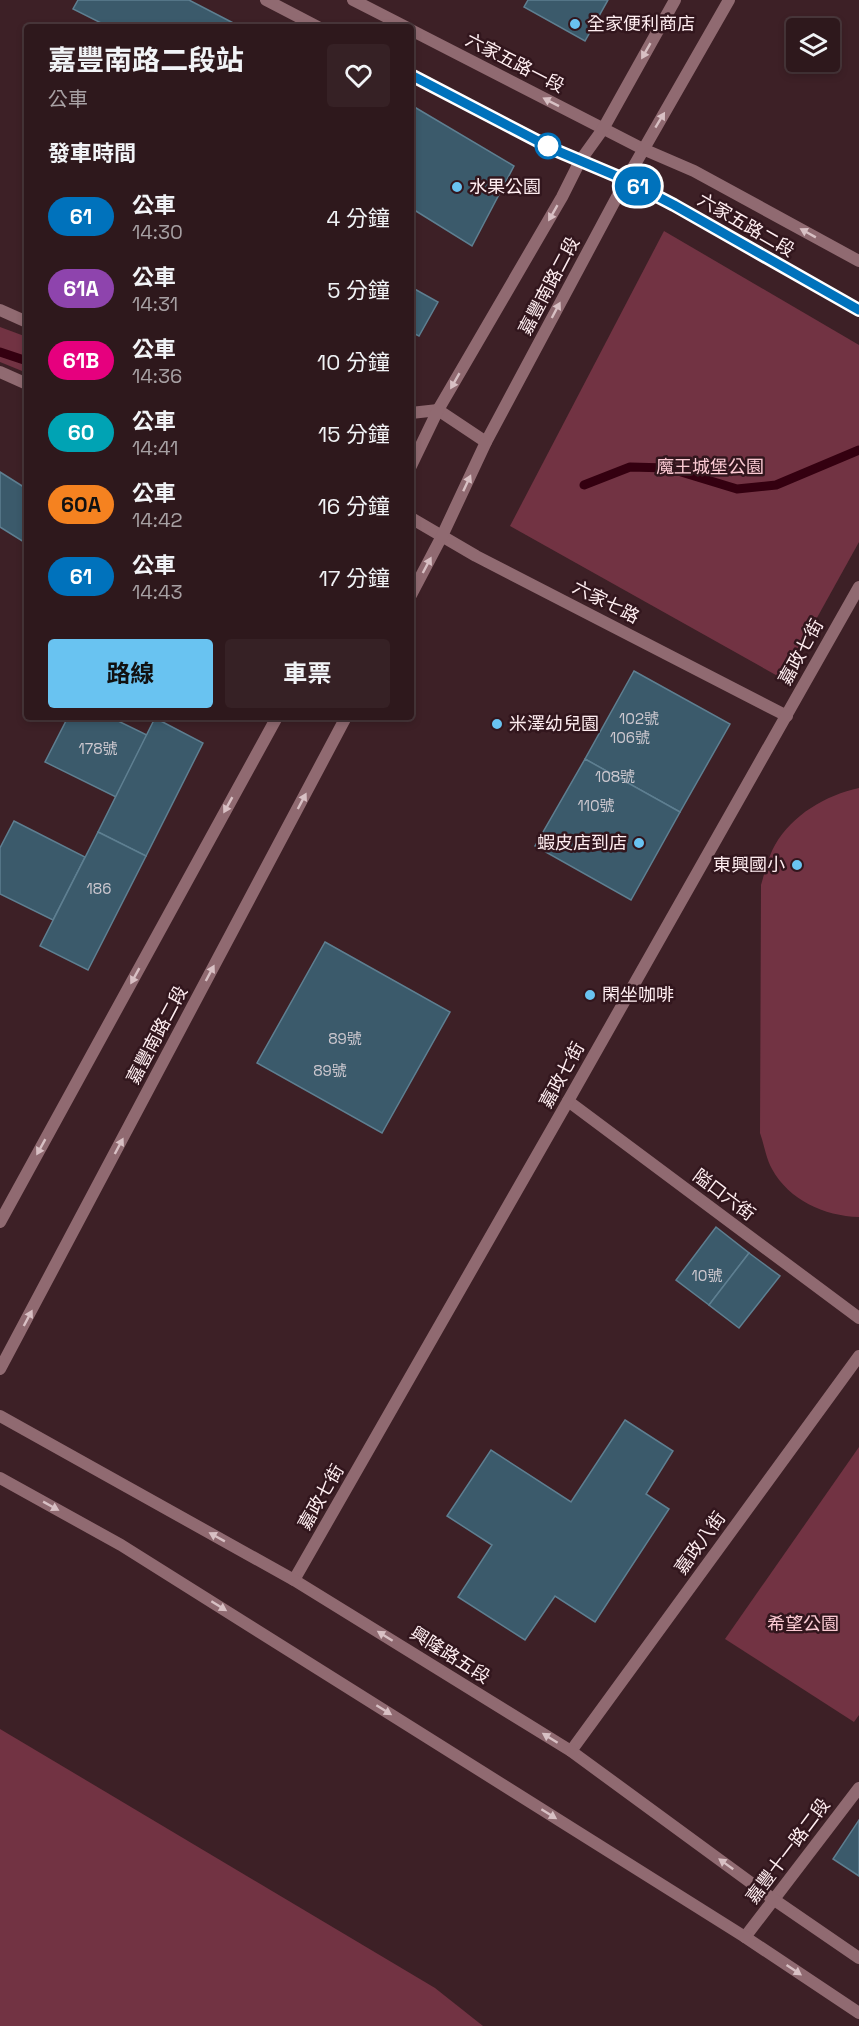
<!DOCTYPE html>
<html lang="zh-TW">
<meta charset="utf-8">
<style>
:root{--surface:#2e181c;--page:#362125;--text:#f1f3f6;--muted:#a7a0a3;--line:#49373b;--accent:#69c3f1}
body{margin:0;font-family:"Space Grotesk","Noto Sans TC",sans-serif;background:var(--page);color:var(--text);height:100vh;display:flex;flex-direction:column;font-size:22px;white-space:nowrap}
*{box-sizing:border-box;margin:0}
p{font-size:20px;color:var(--muted)}
.icon{flex:none;width:33px;height:33px;fill:none;stroke:currentColor;stroke-width:2;stroke-linecap:round;stroke-linejoin:round}
.map{position:relative;flex:1;overflow:hidden}
.panel{position:absolute;left:24px;top:24px;width:390px;height:696px;display:flex;flex-direction:column;background:var(--surface);border-radius:6px;box-shadow:0 3px 9px #0003,0 0 0 2px var(--line)}
.panel>*{flex:none}
.badge{padding:0 12px;border-radius:20px;font-size:21px;line-height:39px}
.buttons{position:absolute;left:786px;top:18px;display:grid;gap:12px}
.buttons a{display:grid;place-items:center;width:54px;height:54px;border-radius:6px;background:var(--surface);box-shadow:0 3px 9px #0003,0 0 0 2px var(--line);font-size:30px}
.map>.badge{position:absolute;translate:-50% -50%;box-shadow:0 0 0 3px #fff}
h2{padding:0 24px;font-size:22px;line-height:54px}
.round{display:grid;place-items:center;flex:none;width:63px;height:63px;border-radius:6px;background:var(--page)}
.headline{display:flex;align-items:center;justify-content:space-between;height:102px;padding:0 24px}
h1{font-size:28px;font-weight:700;line-height:45px}
.primary-button{display:flex;gap:12px;margin-top:auto;padding:12px 24px}
.primary-button a{flex:1;height:69px;border-radius:6px;background:var(--accent);color:#111;font-size:24px;font-weight:700;line-height:69px;text-align:center}
.primary-button a+a{background:var(--page);color:var(--text)}
ul{padding:0;list-style:none}
li{display:flex;align-items:center;gap:18px;height:72px;padding:0 24px}
li div{flex:1}
li b{display:block;font-size:22px}
li em{font-style:normal}
li .badge{min-width:66px;font-weight:700;text-align:center}
.map>svg:first-child{display:block}
</style>
<div class="map">
<svg width="859" height="2026" viewBox="0 0 859 2026">
<rect width="100%" height="100%" fill="#3d2026"/>
<g fill="#723343">
<polygon points="664,231 859,345 859,542 783,679 510,526"/>
<polygon points="0,327 27,337 27,373 0,362"/>
<path d="M859,788V1217C824,1216 789,1200 772,1169C766,1158 764,1144 760,1133L761,885C765,872 768,857 775,845C792,815 826,795 859,788Z"/>
<polygon points="859,1447 859,1715 854,1722 725,1639"/>
<polygon points="0,1729 435,1988 483,2026 0,2026"/>
</g>
<g fill="none" stroke-linecap="round" stroke-linejoin="round">
<g stroke="#340010" stroke-width="9">
<polyline points="0,352 27,361"/>
<polyline points="584,485 630,467 668,468 737,489 776,485 859,450"/>
</g>
</g>
<g fill="#3b5a6b" stroke="#5e7f91" stroke-width="1.5">
<polygon points="78,0 189,0 241,27 109,27 73,9"/>
<polygon points="528,0 608,0 585,41 524,7"/>
<polygon points="411,105 514,166 472,246 411,208"/>
<polygon points="411,287 438,302 419,336 411,332"/>
<polygon points="0,472 27,489 27,544 0,527"/>
<polygon points="634,671 730,724 680,812 585,759"/>
<polygon points="68,717 110,717 147,735 116,797 45,762"/>
<polygon points="155,718 203,743 146,856 98,832"/>
<polygon points="585,759 680,812 631,900 535,846"/>
<polygon points="14,821 85,857 53,920 0,894 0,848"/>
<polygon points="98,832 146,856 88,970 40,946"/>
<polygon points="325,942 450,1012 382,1133 257,1063"/>
<polygon points="716,1227 749,1253 709,1305 676,1280"/>
<polygon points="749,1253 780,1276 739,1328 709,1305"/>
<polygon points="625,1420 673,1451 646,1494 669,1509 595,1622 555,1596 525,1640 458,1597 492,1545 447,1516 491,1450 571,1502"/>
<polygon points="859,1820 859,1876 833,1859"/>
</g>
<g fill="none" stroke-linecap="round" stroke-linejoin="round">
<g stroke="#906a71" stroke-width="12">
<polyline points="266,0 318,27"/>
<polyline points="353,0 406,27"/>
<polyline points="411,30 643,149 694,171 859,261"/>
<polyline points="411,75 555,150 626,180 674,205 859,310"/>
<polyline points="0,310 27,322"/>
<polyline points="0,372 27,384"/>
<polyline points="411,413 438,410 486,442"/>
<polyline points="411,518 476,556 787,716"/>
<polyline points="568,1101 859,1318"/>
<polyline points="294,1580 568,1101 859,587"/>
<polyline points="571,1751 859,1356"/>
<polyline points="745,1937 859,1788"/>
</g>
<g stroke="#906a71" stroke-width="12">
<polyline points="411,466 438,410 562,197 580,161 603,129 675,0"/>
<polyline points="411,595 442,536 486,442 626,180 729,0"/>
<polyline points="0,1222 277,717"/>
<polyline points="0,1369 346,717"/>
<polyline points="0,1416 294,1580 571,1751 773,1899 859,1958"/>
<polyline points="0,1478 121,1545 745,1937 859,2013"/>
</g>
</g>
<defs><path id="oneway-solid" d="M-6-.8H1V-3.2L6.5 0L1 3.2V.8H-6Z" transform="scale(1.5)"/></defs>
<g fill="#d8c0c4">
<use href="#oneway-solid" transform="translate(646 51) rotate(120)"/>
<use href="#oneway-solid" transform="translate(551 102) rotate(-153)"/>
<use href="#oneway-solid" transform="translate(660 120) rotate(-59)"/>
<use href="#oneway-solid" transform="translate(553 213) rotate(120)"/>
<use href="#oneway-solid" transform="translate(808 233) rotate(-151)"/>
<use href="#oneway-solid" transform="translate(556 310) rotate(-62)"/>
<use href="#oneway-solid" transform="translate(455 381) rotate(120)"/>
<use href="#oneway-solid" transform="translate(467 483) rotate(-65)"/>
<use href="#oneway-solid" transform="translate(427 565) rotate(-62)"/>
<use href="#oneway-solid" transform="translate(302 801) rotate(-62)"/>
<use href="#oneway-solid" transform="translate(228 805) rotate(119)"/>
<use href="#oneway-solid" transform="translate(210 973) rotate(-62)"/>
<use href="#oneway-solid" transform="translate(135 976) rotate(119)"/>
<use href="#oneway-solid" transform="translate(119 1146) rotate(-62)"/>
<use href="#oneway-solid" transform="translate(41 1147) rotate(119)"/>
<use href="#oneway-solid" transform="translate(28 1318) rotate(-62)"/>
<use href="#oneway-solid" transform="translate(51 1506) rotate(29)"/>
<use href="#oneway-solid" transform="translate(217 1537) rotate(-151)"/>
<use href="#oneway-solid" transform="translate(219 1606) rotate(32)"/>
<use href="#oneway-solid" transform="translate(385 1636) rotate(-148)"/>
<use href="#oneway-solid" transform="translate(384 1710) rotate(32)"/>
<use href="#oneway-solid" transform="translate(550 1738) rotate(-148)"/>
<use href="#oneway-solid" transform="translate(549 1814) rotate(32)"/>
<use href="#oneway-solid" transform="translate(726 1864) rotate(-144)"/>
<use href="#oneway-solid" transform="translate(794 1970) rotate(34)"/>
</g>
<g fill="none" stroke-linecap="round" stroke-linejoin="round">
<defs>
<polyline id="line" points="411,75 555,150 626,180 674,205 859,310"/>
</defs>
<use href="#line" stroke="#fff" stroke-width="14"/>
<use href="#line" stroke="#0072bc" stroke-width="9"/>
</g>
<g fill="#69c3f1" stroke="#32161d" stroke-width="2">
<circle cx="575" cy="24" r="6"/>
<circle cx="457" cy="187" r="6"/>
<circle cx="497" cy="724" r="6"/>
<circle cx="639" cy="843" r="6"/>
<circle cx="797" cy="865" r="6"/>
<circle cx="590" cy="995" r="6"/>
</g>
<circle fill="#fff" stroke="#0072bc" stroke-width="3" cx="548" cy="146" r="12"/>
<g text-anchor="middle" stroke-width="5" stroke-linejoin="round" paint-order="stroke">
<g font-size="15" fill="#cec9d0">
<text x="639" y="724">102號</text>
<text x="630" y="743">106號</text>
<text x="98" y="754">178號</text>
<text x="615" y="782">108號</text>
<text x="596" y="811">110號</text>
<text x="99" y="894">186</text>
<text x="345" y="1044">89號</text>
<text x="330" y="1076">89號</text>
<text x="707" y="1281">10號</text>
</g>
<g font-size="18" fill="#ffeef1" stroke="#32161d" text-anchor="start">
<text x="587" y="30">全家便利商店</text>
<text x="469" y="193">水果公園</text>
<text x="509" y="730">米澤幼兒園</text>
<text x="627" y="849" text-anchor="end">蝦皮店到店</text>
<text x="785" y="871" text-anchor="end">東興國小</text>
<text x="602" y="1001">閑坐咖啡</text>
</g>
<g font-size="18" fill="#ffeef1" stroke="#32161d">
<text transform="translate(515 63) rotate(27)" y="6">六家五路一段</text>
<text transform="translate(746 225) rotate(30)" y="6">六家五路二段</text>
<text transform="translate(549 286) rotate(-62)" y="6">嘉豐南路二段</text>
<text transform="translate(606 602) rotate(27)" y="6">六家七路</text>
<text transform="translate(801 652) rotate(-61)" y="6">嘉政七街</text>
<text transform="translate(157 1035) rotate(-62)" y="6">嘉豐南路二段</text>
<text transform="translate(562 1075) rotate(-61)" y="6">嘉政七街</text>
<text transform="translate(724 1195) rotate(37)" y="6">隘口六街</text>
<text transform="translate(321 1497) rotate(-60)" y="6">嘉政七街</text>
<text transform="translate(700 1543) rotate(-54)" y="6">嘉政八街</text>
<text transform="translate(450 1655) rotate(32)" y="6">興隆路五段</text>
<text transform="translate(788 1851) rotate(-53)" y="6">嘉豐十一路二段</text>
</g>
<g font-size="18" fill="#fbcad3" stroke="#32161d">
<text x="710" y="473">魔王城堡公園</text>
<text x="803" y="1630">希望公園</text>
</g>
</g>
</svg>
<div class="buttons">
<a><svg class="icon" aria-label="layers" viewBox="0 0 24 24"><path d="M12 4l9 5-9 5-9-5zM3 14l9 5 9-5"/></svg></a>
</div>
<b class="badge" style="left:638px;top:186px;background:#0072bc;color:#fff">61</b>
<section class="panel">
<div class="headline"><div><h1>嘉豐南路二段站</h1><p>公車</p></div><a class="round"><svg class="icon" aria-label="heart" viewBox="0 0 24 24"><path d="M12 20l-8-8c-3-5 5-10 8-4 3-6 11-1 8 4z"/></svg></a></div>
<h2>發車時間</h2>
<ul>
<li><span class="badge" style="background:#0072bc;color:#fff">61</span><div><b>公車</b><p>14:30</p></div><em>4 分鐘</em></li>
<li><span class="badge" style="background:#8e44ad;color:#fff">61A</span><div><b>公車</b><p>14:31</p></div><em>5 分鐘</em></li>
<li><span class="badge" style="background:#e6007e;color:#fff">61B</span><div><b>公車</b><p>14:36</p></div><em>10 分鐘</em></li>
<li><span class="badge" style="background:#00a3b4;color:#fff">60</span><div><b>公車</b><p>14:41</p></div><em>15 分鐘</em></li>
<li><span class="badge" style="background:#f58220;color:#111">60A</span><div><b>公車</b><p>14:42</p></div><em>16 分鐘</em></li>
<li><span class="badge" style="background:#0072bc;color:#fff">61</span><div><b>公車</b><p>14:43</p></div><em>17 分鐘</em></li>
</ul>
<div class="primary-button"><a>路線</a><a>車票</a></div>
</section>
</div>
